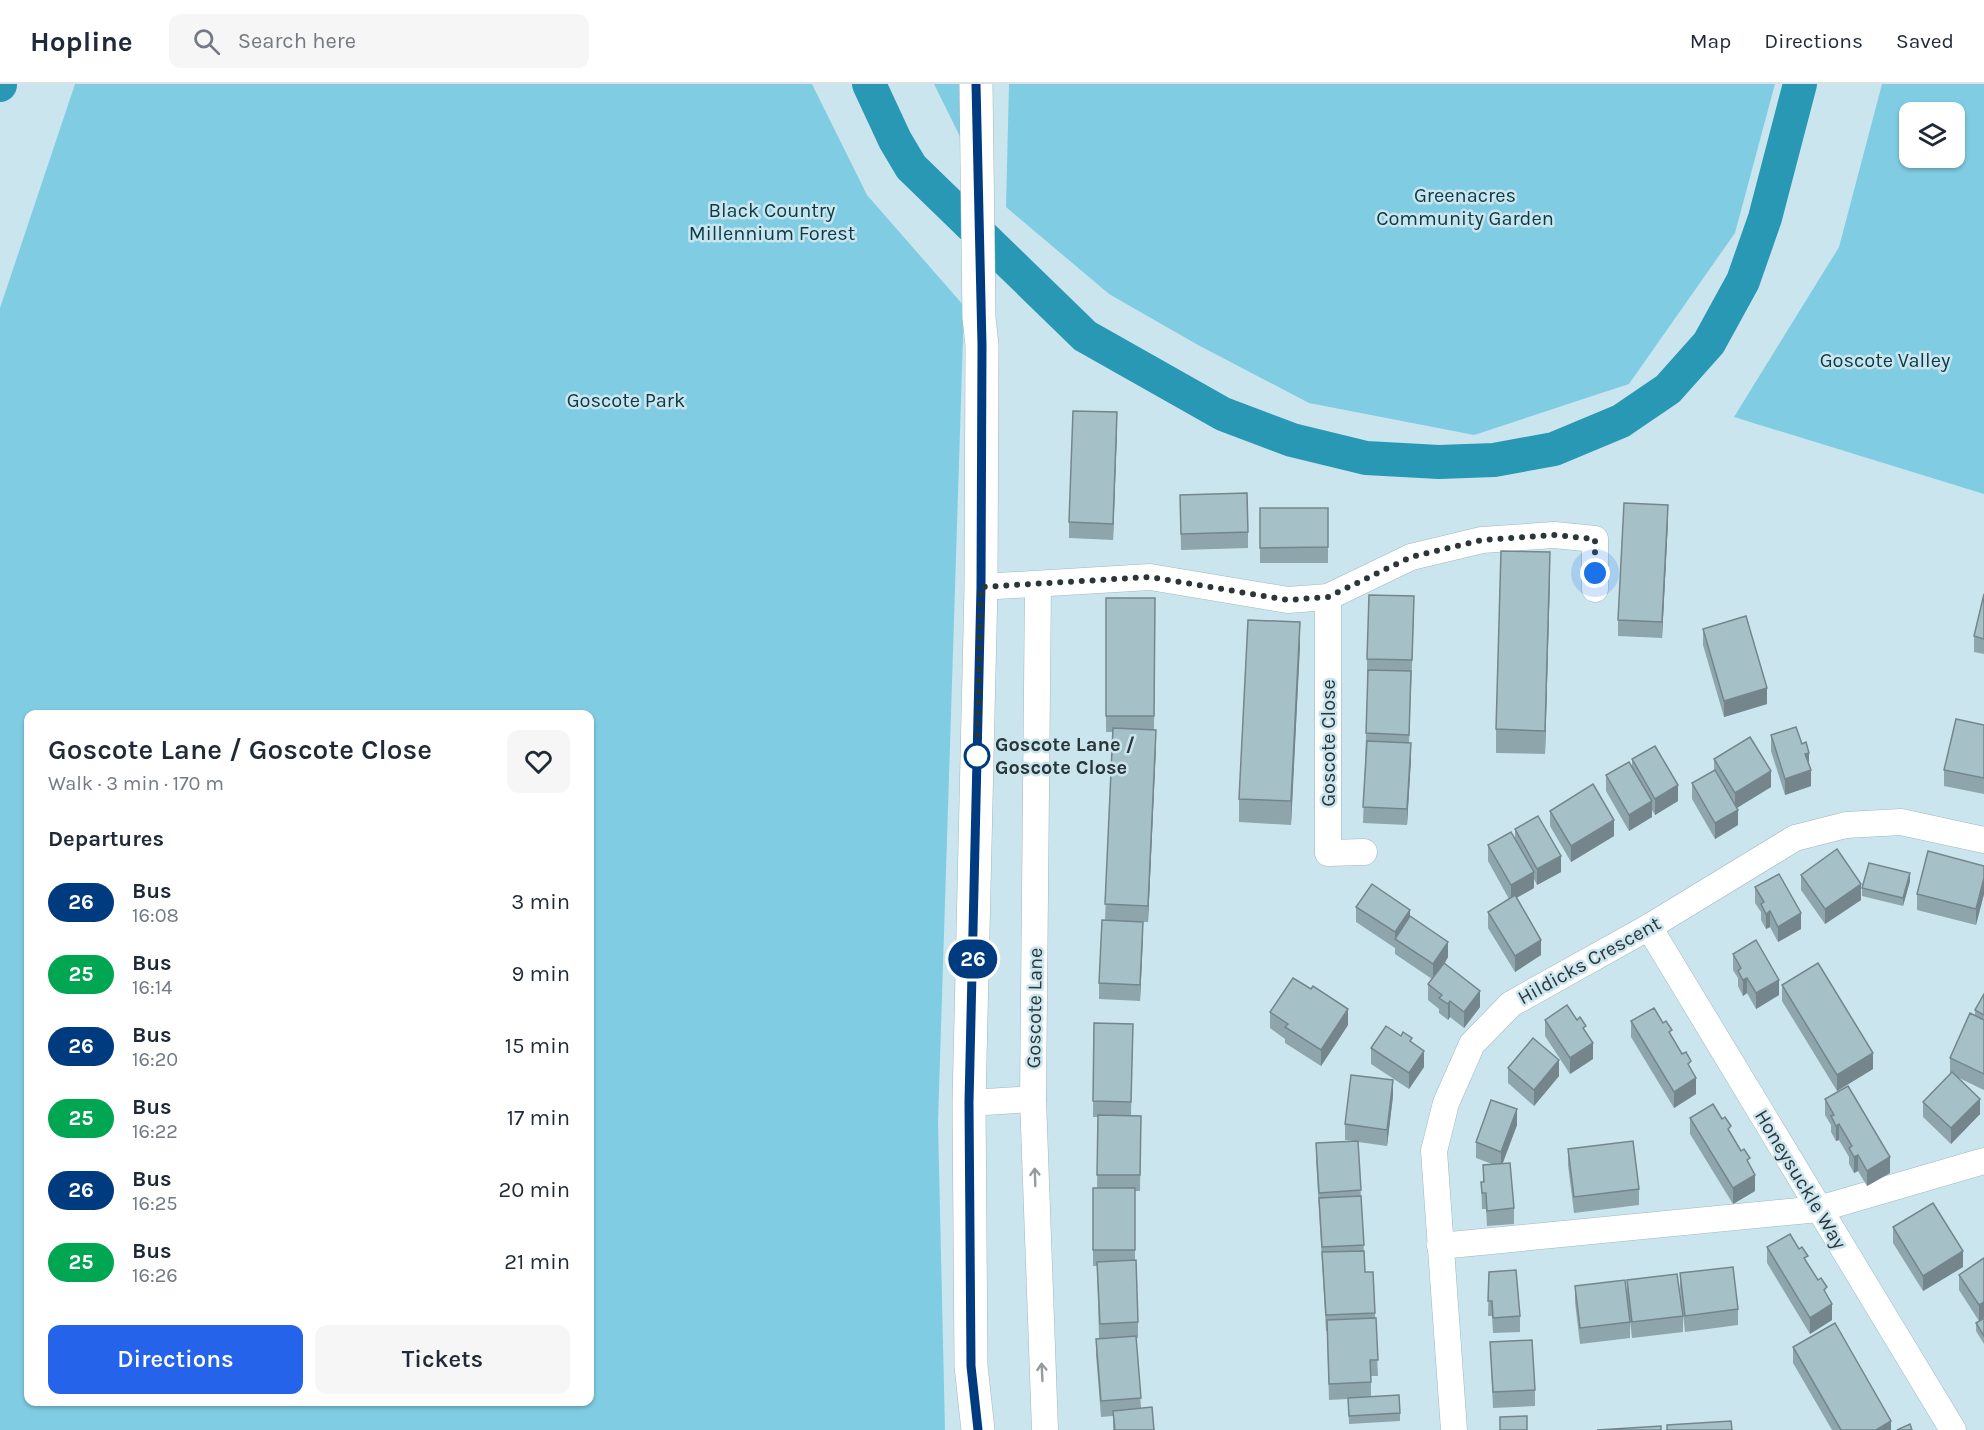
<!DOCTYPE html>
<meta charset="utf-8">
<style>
:root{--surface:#fff;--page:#f6f6f7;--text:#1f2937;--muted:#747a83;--line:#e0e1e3;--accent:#2563eb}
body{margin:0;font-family:Karla,sans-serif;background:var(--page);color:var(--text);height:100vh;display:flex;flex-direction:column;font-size:22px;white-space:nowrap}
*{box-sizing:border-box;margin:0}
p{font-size:20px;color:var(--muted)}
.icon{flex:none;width:33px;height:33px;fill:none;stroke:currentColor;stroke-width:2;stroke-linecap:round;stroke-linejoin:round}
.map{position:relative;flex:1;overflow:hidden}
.details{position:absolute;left:24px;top:626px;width:570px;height:696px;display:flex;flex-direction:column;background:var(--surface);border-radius:12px;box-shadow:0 2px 4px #0004}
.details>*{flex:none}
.badge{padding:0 12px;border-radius:20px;font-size:21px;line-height:39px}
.fabs{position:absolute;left:1899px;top:18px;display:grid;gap:12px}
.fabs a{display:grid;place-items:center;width:66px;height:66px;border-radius:12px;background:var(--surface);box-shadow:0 2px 4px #0004;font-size:30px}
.you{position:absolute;width:30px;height:30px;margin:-15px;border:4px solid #fff;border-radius:50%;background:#1a73e8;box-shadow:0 0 0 9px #1a73e833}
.map>.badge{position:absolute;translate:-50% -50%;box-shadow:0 0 0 3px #fff}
h2{padding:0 24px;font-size:22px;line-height:54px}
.round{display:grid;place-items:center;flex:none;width:63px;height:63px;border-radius:12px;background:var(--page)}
.head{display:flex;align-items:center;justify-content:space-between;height:102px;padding:0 24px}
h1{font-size:28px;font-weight:600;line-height:45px}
.action{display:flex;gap:12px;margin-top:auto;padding:12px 24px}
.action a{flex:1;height:69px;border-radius:12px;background:var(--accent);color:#fff;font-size:24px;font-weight:600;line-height:69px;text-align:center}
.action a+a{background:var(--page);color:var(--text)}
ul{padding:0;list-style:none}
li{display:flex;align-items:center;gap:18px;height:72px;padding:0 24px}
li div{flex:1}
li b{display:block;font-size:22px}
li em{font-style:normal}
li .badge{min-width:66px;font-weight:700;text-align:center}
header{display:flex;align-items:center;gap:36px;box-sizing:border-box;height:84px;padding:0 30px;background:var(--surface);border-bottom:2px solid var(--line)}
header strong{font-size:28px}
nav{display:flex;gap:33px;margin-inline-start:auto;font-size:21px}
.search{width:420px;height:54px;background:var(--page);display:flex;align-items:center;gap:15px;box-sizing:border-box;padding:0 21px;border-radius:12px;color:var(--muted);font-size:22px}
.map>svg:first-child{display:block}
</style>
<header>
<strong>Hopline</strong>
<div class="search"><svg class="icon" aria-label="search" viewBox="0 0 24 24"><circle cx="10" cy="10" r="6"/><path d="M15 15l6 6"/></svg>Search here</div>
<nav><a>Map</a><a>Directions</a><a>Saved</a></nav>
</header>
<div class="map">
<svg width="1984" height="1346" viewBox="0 0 1984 1346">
<rect width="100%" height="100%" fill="#cbe5ee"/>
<g fill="#80cde3" fill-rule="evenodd">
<path d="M75,0H812L867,111L964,222L938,1038L945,1346H0V224ZM28,630H590V1317H28Z"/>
<polygon points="934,0 967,0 978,89"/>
<polygon points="1009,0 1775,0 1735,149 1629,300 1474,351 1309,319 1198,261 1109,210 1006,123"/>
<path d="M1882,0H1984V410L1734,333L1839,163ZM1910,28H1954V74H1910Z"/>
</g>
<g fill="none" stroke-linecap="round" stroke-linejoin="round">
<g stroke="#2998b4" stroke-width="34">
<polyline points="869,0 895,56 911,83 1085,252 1223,330 1292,356 1366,374 1439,378 1494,376 1554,365 1621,337 1668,305 1709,259 1743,197 1765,134 1800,0"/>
<polyline points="0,1 0,0"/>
</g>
<defs>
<g id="minor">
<polyline points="1038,501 1033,1015 1045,1346"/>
<polyline points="981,503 1150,493 1288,516 1328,513 1411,473 1482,456 1554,451 1595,455 1595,505"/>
<polyline points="1328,513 1328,769 1364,768"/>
<polyline points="1649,843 1953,1346"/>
<polyline points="969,1019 1033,1015"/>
<polyline points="1440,1162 1819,1125 1984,1077"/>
<polyline points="1454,1346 1434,1067 1446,1019 1472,960 1511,920 1649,843 1795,754 1846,741 1901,738 1984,756"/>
</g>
<polyline id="tertiary" points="976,0 979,234 982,261 981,503 969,1019 971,1282 978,1346"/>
</defs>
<use href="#minor" stroke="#9eb8c0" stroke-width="27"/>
<use href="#tertiary" stroke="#9eb8c0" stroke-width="34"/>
<use href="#minor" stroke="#fff" stroke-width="26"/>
<use href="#tertiary" stroke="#fff" stroke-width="33"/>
</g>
<g fill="#8fa5ac">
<polygon points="1117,344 1113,456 1069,454 1069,438"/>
<polygon points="1180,411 1248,448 1248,464 1181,466"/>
<rect x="1260" y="424" width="68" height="55"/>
<polygon points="1668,437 1662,554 1618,552 1618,536"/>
<polygon points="1550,492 1545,670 1496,669 1496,645"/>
<polygon points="1984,510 1984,570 1974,568 1974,552"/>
<polygon points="1106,514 1155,514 1154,646 1156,661 1148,838 1143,838 1140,917 1099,915 1099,899 1105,836 1113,648 1106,648"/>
<polygon points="1414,528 1409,659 1411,675 1407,741 1363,739 1368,591 1367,591 1367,575"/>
<polygon points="1703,545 1767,620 1724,633 1703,561"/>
<polygon points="1300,561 1291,741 1239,738 1239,715"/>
<polygon points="1984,641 1984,710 1944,702 1944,686"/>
<polygon points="1771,651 1811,702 1785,711 1771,667"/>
<polygon points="1632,675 1678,717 1655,731 1652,726 1652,733 1629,747 1606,707 1606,691 1632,684"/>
<polygon points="1714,675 1771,703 1737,724 1738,741 1715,755 1692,715 1692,699 1714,687"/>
<polygon points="1550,727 1614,752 1571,778 1550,742"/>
<polygon points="1515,745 1561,788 1537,801 1534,795 1534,804 1516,814 1541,871 1515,888 1488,844 1488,828 1509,815 1488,777 1488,761 1515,754"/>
<polygon points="1984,782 1984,810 1976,841 1917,826 1917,810"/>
<polygon points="1801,791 1861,816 1825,840 1801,806"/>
<polygon points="1910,797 1903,822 1862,812 1862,804"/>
<polygon points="1755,803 1801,845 1778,858 1770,843 1766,845 1761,836 1761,828 1755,819"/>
<polygon points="1356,823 1410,834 1448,873 1445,879 1480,923 1464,944 1450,933 1448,936 1439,929 1439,925 1428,916 1428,900 1432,895 1395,870 1395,863 1395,864 1356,838"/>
<polygon points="1733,870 1779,911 1756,925 1747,909 1743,912 1738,902 1738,894 1733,886"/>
<polygon points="1782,901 1873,985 1837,1007 1782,917"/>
<polygon points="1311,905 1348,941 1321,982 1285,959 1285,955 1270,944 1270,928"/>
<polygon points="1984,910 1984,1006 1959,994 1980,1030 1951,1060 1923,1033 1923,1018 1950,990 1950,974 1975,932 1975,926"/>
<polygon points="1545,936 1586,950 1593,975 1570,990 1545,952"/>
<polygon points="1631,937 1672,954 1691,985 1696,1010 1674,1024 1631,953"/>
<polygon points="1094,939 1133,940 1131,1032 1141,1032 1140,1107 1135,1107 1135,1176 1138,1238 1138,1254 1136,1254 1141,1324 1154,1346 1113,1346 1113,1332 1101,1333 1096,1271 1096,1255 1099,1255 1097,1182 1093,1182 1093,1104 1097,1104 1098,1033 1093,1033"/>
<polygon points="1412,959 1424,983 1409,1005 1371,980 1371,964"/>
<polygon points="1508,984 1559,992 1534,1022 1508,999"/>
<polygon points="1393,1012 1387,1062 1358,1058 1365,1188 1373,1188 1378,1292 1371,1292 1371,1313 1400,1329 1400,1337 1349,1340 1348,1315 1329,1316 1327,1247 1326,1247 1316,1075 1316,1059 1354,1057 1345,1056 1345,1040"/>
<polygon points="1825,1015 1890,1089 1867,1102 1858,1087 1854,1089 1849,1080 1849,1073 1839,1056 1836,1057 1831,1048 1831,1041 1825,1031"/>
<polygon points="1690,1034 1731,1050 1750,1081 1755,1107 1733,1120 1690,1050"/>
<polygon points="1517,1041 1503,1079 1514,1124 1514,1140 1487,1142 1486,1125 1482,1125 1481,1098 1483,1098 1483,1081 1492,1080 1476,1074 1476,1058"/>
<polygon points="1568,1065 1639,1105 1639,1121 1574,1129 1568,1081"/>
<polygon points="1893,1143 1963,1183 1923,1207 1893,1159"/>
<polygon points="1767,1163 1808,1180 1827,1211 1832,1236 1810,1250 1767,1179"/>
<polygon points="1984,1174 1979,1237 1959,1206 1959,1191"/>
<polygon points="1489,1188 1520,1232 1520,1248 1493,1249 1492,1232 1488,1232"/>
<polygon points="1680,1189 1738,1225 1738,1241 1685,1248 1680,1205"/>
<polygon points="1627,1196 1683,1232 1683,1248 1632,1254 1627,1212"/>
<polygon points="1575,1202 1630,1238 1630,1254 1580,1260 1575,1218"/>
<polygon points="1984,1234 1984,1260 1976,1247 1976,1239"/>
<polygon points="1490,1258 1535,1306 1535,1322 1493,1324"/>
<polygon points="1793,1263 1891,1346 1832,1346 1793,1279"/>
</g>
<g fill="#74868c">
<polygon points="1117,328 1117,344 1113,456 1113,440"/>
<polygon points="1668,421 1668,437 1662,554 1662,538"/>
<polygon points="1550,468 1550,492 1545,670 1545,647"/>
<polygon points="1300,538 1300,561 1291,741 1291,717"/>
<polygon points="1767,604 1767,620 1724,633 1724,617"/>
<polygon points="1156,646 1156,661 1148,838 1148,822"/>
<polygon points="1411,659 1411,675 1407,741 1407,725"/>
<polygon points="1809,669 1809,684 1805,670"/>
<polygon points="1811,686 1811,702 1785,711 1785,695"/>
<polygon points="1771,687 1771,703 1735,725 1735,709"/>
<polygon points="1678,701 1678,717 1655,731 1655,715"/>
<polygon points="1652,717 1652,733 1629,747 1629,731"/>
<polygon points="1738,726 1738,741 1715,755 1715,739"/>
<polygon points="1614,736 1614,752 1571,778 1571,762"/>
<polygon points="1561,772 1561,788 1537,801 1537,785"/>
<polygon points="1534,788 1534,804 1511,817 1511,801"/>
<polygon points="1910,789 1910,797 1903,822 1903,814"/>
<polygon points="1984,794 1984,810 1976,841 1976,825"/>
<polygon points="1861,800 1861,816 1825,840 1825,825"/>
<polygon points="1410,826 1410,842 1395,855 1395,864 1395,848"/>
<polygon points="1770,827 1770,843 1766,845 1766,830"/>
<polygon points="1801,829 1801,845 1778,858 1778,843"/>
<polygon points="1143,838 1143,853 1140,917 1140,901"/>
<polygon points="1541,856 1541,871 1515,888 1515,872"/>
<polygon points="1448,858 1448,873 1433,896 1433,880"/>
<polygon points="1747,894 1747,909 1743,912 1743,896"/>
<polygon points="1779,896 1779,911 1756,925 1756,909"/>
<polygon points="1480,907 1480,923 1464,944 1464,928"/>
<polygon points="1450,917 1450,933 1448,936 1448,920"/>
<polygon points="1348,925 1348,941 1321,982 1321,966"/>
<polygon points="1593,959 1593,975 1570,990 1570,974"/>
<polygon points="1424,967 1424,983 1409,1005 1409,989"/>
<polygon points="1873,969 1873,985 1837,1007 1837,991"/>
<polygon points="1559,976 1559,992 1534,1022 1534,1006"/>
<polygon points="1696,994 1696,1010 1674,1024 1674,1008"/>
<polygon points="1393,996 1393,1012 1387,1062 1387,1046"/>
<polygon points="1980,1015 1980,1030 1951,1060 1951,1044"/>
<polygon points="1517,1025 1517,1041 1501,1083 1501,1068"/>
<polygon points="1839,1040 1839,1056 1836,1057 1836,1042"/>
<polygon points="1858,1071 1858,1087 1854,1089 1854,1073"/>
<polygon points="1890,1073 1890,1089 1867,1102 1867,1087"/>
<polygon points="1755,1091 1755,1107 1733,1120 1733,1104"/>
<polygon points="1963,1167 1963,1183 1923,1207 1923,1192"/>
<polygon points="1984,1218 1984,1233 1979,1237 1979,1221"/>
<polygon points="1832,1220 1832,1236 1810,1250 1810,1234"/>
<polygon points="1891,1337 1891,1346 1876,1346"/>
</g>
<g fill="#a6c0c8" stroke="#74868c" stroke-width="1.5">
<polygon points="1073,327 1117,328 1113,440 1069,438"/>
<polygon points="1247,409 1248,448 1181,450 1180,411"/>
<polygon points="1624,419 1668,421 1662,538 1618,536"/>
<polygon points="1260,424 1328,424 1328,463 1260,464"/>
<polygon points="1501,467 1550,468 1545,647 1496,645"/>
<polygon points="1984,510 1984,555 1974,552"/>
<polygon points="1369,511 1414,512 1412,576 1367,575"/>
<polygon points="1106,514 1155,514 1154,632 1106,632"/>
<polygon points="1746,532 1767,604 1724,617 1703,545"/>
<polygon points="1248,536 1300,538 1291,717 1239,715"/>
<polygon points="1368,586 1411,587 1409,651 1366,649"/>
<polygon points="1956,635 1984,641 1984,694 1944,686"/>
<polygon points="1796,643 1802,660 1806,658 1809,669 1805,670 1811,686 1785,695 1771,651"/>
<polygon points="1113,644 1156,646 1148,822 1105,820"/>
<polygon points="1750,653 1771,687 1735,709 1714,675"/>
<polygon points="1367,657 1411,659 1407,725 1363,723"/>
<polygon points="1655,662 1678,701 1655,715 1632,675"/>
<polygon points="1629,678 1652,717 1629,731 1606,691"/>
<polygon points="1715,686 1738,726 1715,739 1692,699"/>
<polygon points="1593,700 1614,736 1571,762 1550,727"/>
<polygon points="1538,732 1561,772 1537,785 1515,745"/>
<polygon points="1511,748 1534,788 1511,801 1488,761"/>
<polygon points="1837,765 1861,800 1825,825 1801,791"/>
<polygon points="1928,767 1984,782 1984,794 1976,825 1917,810"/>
<polygon points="1869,779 1910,789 1903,814 1862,804"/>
<polygon points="1779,790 1801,829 1778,843 1770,827 1766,830 1761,820 1764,818 1755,803"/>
<polygon points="1372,800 1410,826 1395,848 1356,823"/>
<polygon points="1515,811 1541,856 1515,872 1488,828"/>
<polygon points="1410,832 1448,858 1433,880 1395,855"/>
<polygon points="1102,836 1143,838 1140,901 1099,899"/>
<polygon points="1756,856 1779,896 1756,909 1747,894 1743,896 1738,887 1741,884 1733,870"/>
<polygon points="1444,879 1480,907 1464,928 1450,917 1448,920 1439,914 1442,911 1428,900"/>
<polygon points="1818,879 1873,969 1837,991 1782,901"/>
<polygon points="1293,894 1311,905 1313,902 1348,925 1321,966 1285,943 1288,940 1270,928"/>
<polygon points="1984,910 1984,931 1975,926"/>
<polygon points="1567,921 1577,936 1580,933 1586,942 1583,944 1593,959 1570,974 1545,936"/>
<polygon points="1654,924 1663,939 1666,937 1672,946 1669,948 1682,970 1686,968 1691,977 1688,980 1696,994 1674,1008 1631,937"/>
<polygon points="1970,929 1984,936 1984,990 1950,974"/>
<polygon points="1094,939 1133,940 1131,1018 1093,1017"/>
<polygon points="1386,942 1401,952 1403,948 1412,954 1410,957 1424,967 1409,989 1371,964"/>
<polygon points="1533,954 1559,976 1534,1006 1508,984"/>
<polygon points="1952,988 1980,1015 1951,1044 1923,1018"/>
<polygon points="1351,991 1393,996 1387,1046 1345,1040"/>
<polygon points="1848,1002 1890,1073 1867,1087 1858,1071 1854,1073 1849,1064 1852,1062 1839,1040 1836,1042 1831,1032 1834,1031 1825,1015"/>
<polygon points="1491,1016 1517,1025 1501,1068 1476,1058"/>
<polygon points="1713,1020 1722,1035 1725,1033 1731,1042 1728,1045 1741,1067 1744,1065 1750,1074 1747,1076 1755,1091 1733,1104 1690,1034"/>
<polygon points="1098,1031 1141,1032 1140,1091 1097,1091"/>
<polygon points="1358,1057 1361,1106 1319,1109 1316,1059"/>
<polygon points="1633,1057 1639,1105 1574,1113 1568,1065"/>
<polygon points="1510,1079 1514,1124 1487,1127 1486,1109 1482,1109 1481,1098 1484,1098 1483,1081"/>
<rect x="1093" y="1104" width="42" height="62"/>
<polygon points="1361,1112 1364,1161 1322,1163 1319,1114"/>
<polygon points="1933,1119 1963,1167 1923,1192 1893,1143"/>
<polygon points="1790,1150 1799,1165 1802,1163 1808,1172 1804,1174 1818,1196 1821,1194 1827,1203 1824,1206 1832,1220 1810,1234 1767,1163"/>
<polygon points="1364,1167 1365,1188 1373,1188 1375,1229 1326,1231 1322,1168"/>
<polygon points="1984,1174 1984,1218 1979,1221 1959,1191"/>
<polygon points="1136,1176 1138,1238 1100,1240 1097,1178"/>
<polygon points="1733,1183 1738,1225 1685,1232 1680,1189"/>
<polygon points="1516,1186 1520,1232 1493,1234 1492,1217 1488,1217 1489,1188"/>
<polygon points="1677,1190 1683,1232 1632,1238 1627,1196"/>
<polygon points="1625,1196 1630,1238 1580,1244 1575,1202"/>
<polygon points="1376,1234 1378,1276 1370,1276 1371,1298 1329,1300 1327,1236"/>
<polygon points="1984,1234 1984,1252 1976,1239"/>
<polygon points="1835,1239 1891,1337 1876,1346 1841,1346 1793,1263"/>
<polygon points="1136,1252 1141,1314 1101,1317 1096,1255"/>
<polygon points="1532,1256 1535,1306 1493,1308 1490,1258"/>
<polygon points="1399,1311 1400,1329 1349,1332 1348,1314"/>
<polygon points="1152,1323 1154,1346 1115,1346 1113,1327"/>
<polygon points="1527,1332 1527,1346 1500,1346 1500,1333"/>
<polygon points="1731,1337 1732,1346 1667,1346 1667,1341"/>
<polygon points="1910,1340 1912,1346 1897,1346"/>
<polygon points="1661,1342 1661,1346 1597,1346"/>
</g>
<defs><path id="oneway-shaft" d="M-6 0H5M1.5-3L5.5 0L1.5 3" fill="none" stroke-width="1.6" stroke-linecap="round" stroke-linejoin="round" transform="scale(1.5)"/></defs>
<g stroke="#959a9c">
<use href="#oneway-shaft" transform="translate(1035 1093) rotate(-92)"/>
<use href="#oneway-shaft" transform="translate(1042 1288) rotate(-93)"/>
</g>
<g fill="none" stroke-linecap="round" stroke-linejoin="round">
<defs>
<polyline id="line" points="976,0 982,261 981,503 969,1018 971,1282 978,1346"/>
</defs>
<use href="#line" stroke="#fff" stroke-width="14"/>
<use href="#line" stroke="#003b80" stroke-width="9"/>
<polyline stroke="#2b3639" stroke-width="6" stroke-dasharray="0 10.8" points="977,672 981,503 1150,493 1288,516 1328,513 1411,473 1482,456 1554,451 1595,455 1595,489"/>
</g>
<circle fill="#fff" stroke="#003b80" stroke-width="3" cx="977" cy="672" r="12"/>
<g text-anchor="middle" stroke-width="5" stroke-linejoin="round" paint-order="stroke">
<g font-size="20" fill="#093a46" stroke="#cbe5ee">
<text x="1465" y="118">Greenacres<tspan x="1465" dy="23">Community Garden</tspan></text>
<text x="772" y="133">Black Country<tspan x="772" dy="23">Millennium Forest</tspan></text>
<text x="1885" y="283">Goscote Valley</text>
<text x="626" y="323">Goscote Park</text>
</g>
<g font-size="20" fill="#2b3639" stroke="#cbe5ee">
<text transform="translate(1328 659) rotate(-90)" y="7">Goscote Close</text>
<text transform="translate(1589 876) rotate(-29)" y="7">Hildicks Crescent</text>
<text transform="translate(1034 924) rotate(-89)" y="7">Goscote Lane</text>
<text transform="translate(1801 1095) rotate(59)" y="7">Honeysuckle Way</text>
</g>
<g font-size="20" font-weight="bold" fill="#2b3639" stroke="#cbe5ee" text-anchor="start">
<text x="995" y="667">Goscote Lane /<tspan x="995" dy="23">Goscote Close</tspan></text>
</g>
</g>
</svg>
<div class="fabs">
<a><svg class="icon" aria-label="layers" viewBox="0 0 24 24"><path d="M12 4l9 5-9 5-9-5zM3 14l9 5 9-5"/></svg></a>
</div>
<div class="you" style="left:1595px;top:489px"></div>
<b class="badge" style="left:973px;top:875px;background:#003b80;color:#fff">26</b>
<section class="details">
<div class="head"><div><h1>Goscote Lane / Goscote Close</h1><p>Walk · 3 min · 170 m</p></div><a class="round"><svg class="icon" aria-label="heart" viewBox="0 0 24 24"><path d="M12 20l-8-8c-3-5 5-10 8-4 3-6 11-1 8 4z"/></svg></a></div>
<h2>Departures</h2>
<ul>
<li><span class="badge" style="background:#003b80;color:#fff">26</span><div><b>Bus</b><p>16:08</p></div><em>3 min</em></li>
<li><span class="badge" style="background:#00a651;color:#fff">25</span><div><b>Bus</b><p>16:14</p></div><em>9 min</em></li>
<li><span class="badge" style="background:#003b80;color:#fff">26</span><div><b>Bus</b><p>16:20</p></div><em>15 min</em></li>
<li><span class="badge" style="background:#00a651;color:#fff">25</span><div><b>Bus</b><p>16:22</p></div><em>17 min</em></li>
<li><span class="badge" style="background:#003b80;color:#fff">26</span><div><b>Bus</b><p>16:25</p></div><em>20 min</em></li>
<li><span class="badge" style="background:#00a651;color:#fff">25</span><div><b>Bus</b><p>16:26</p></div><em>21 min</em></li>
</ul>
<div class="action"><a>Directions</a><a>Tickets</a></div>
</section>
</div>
